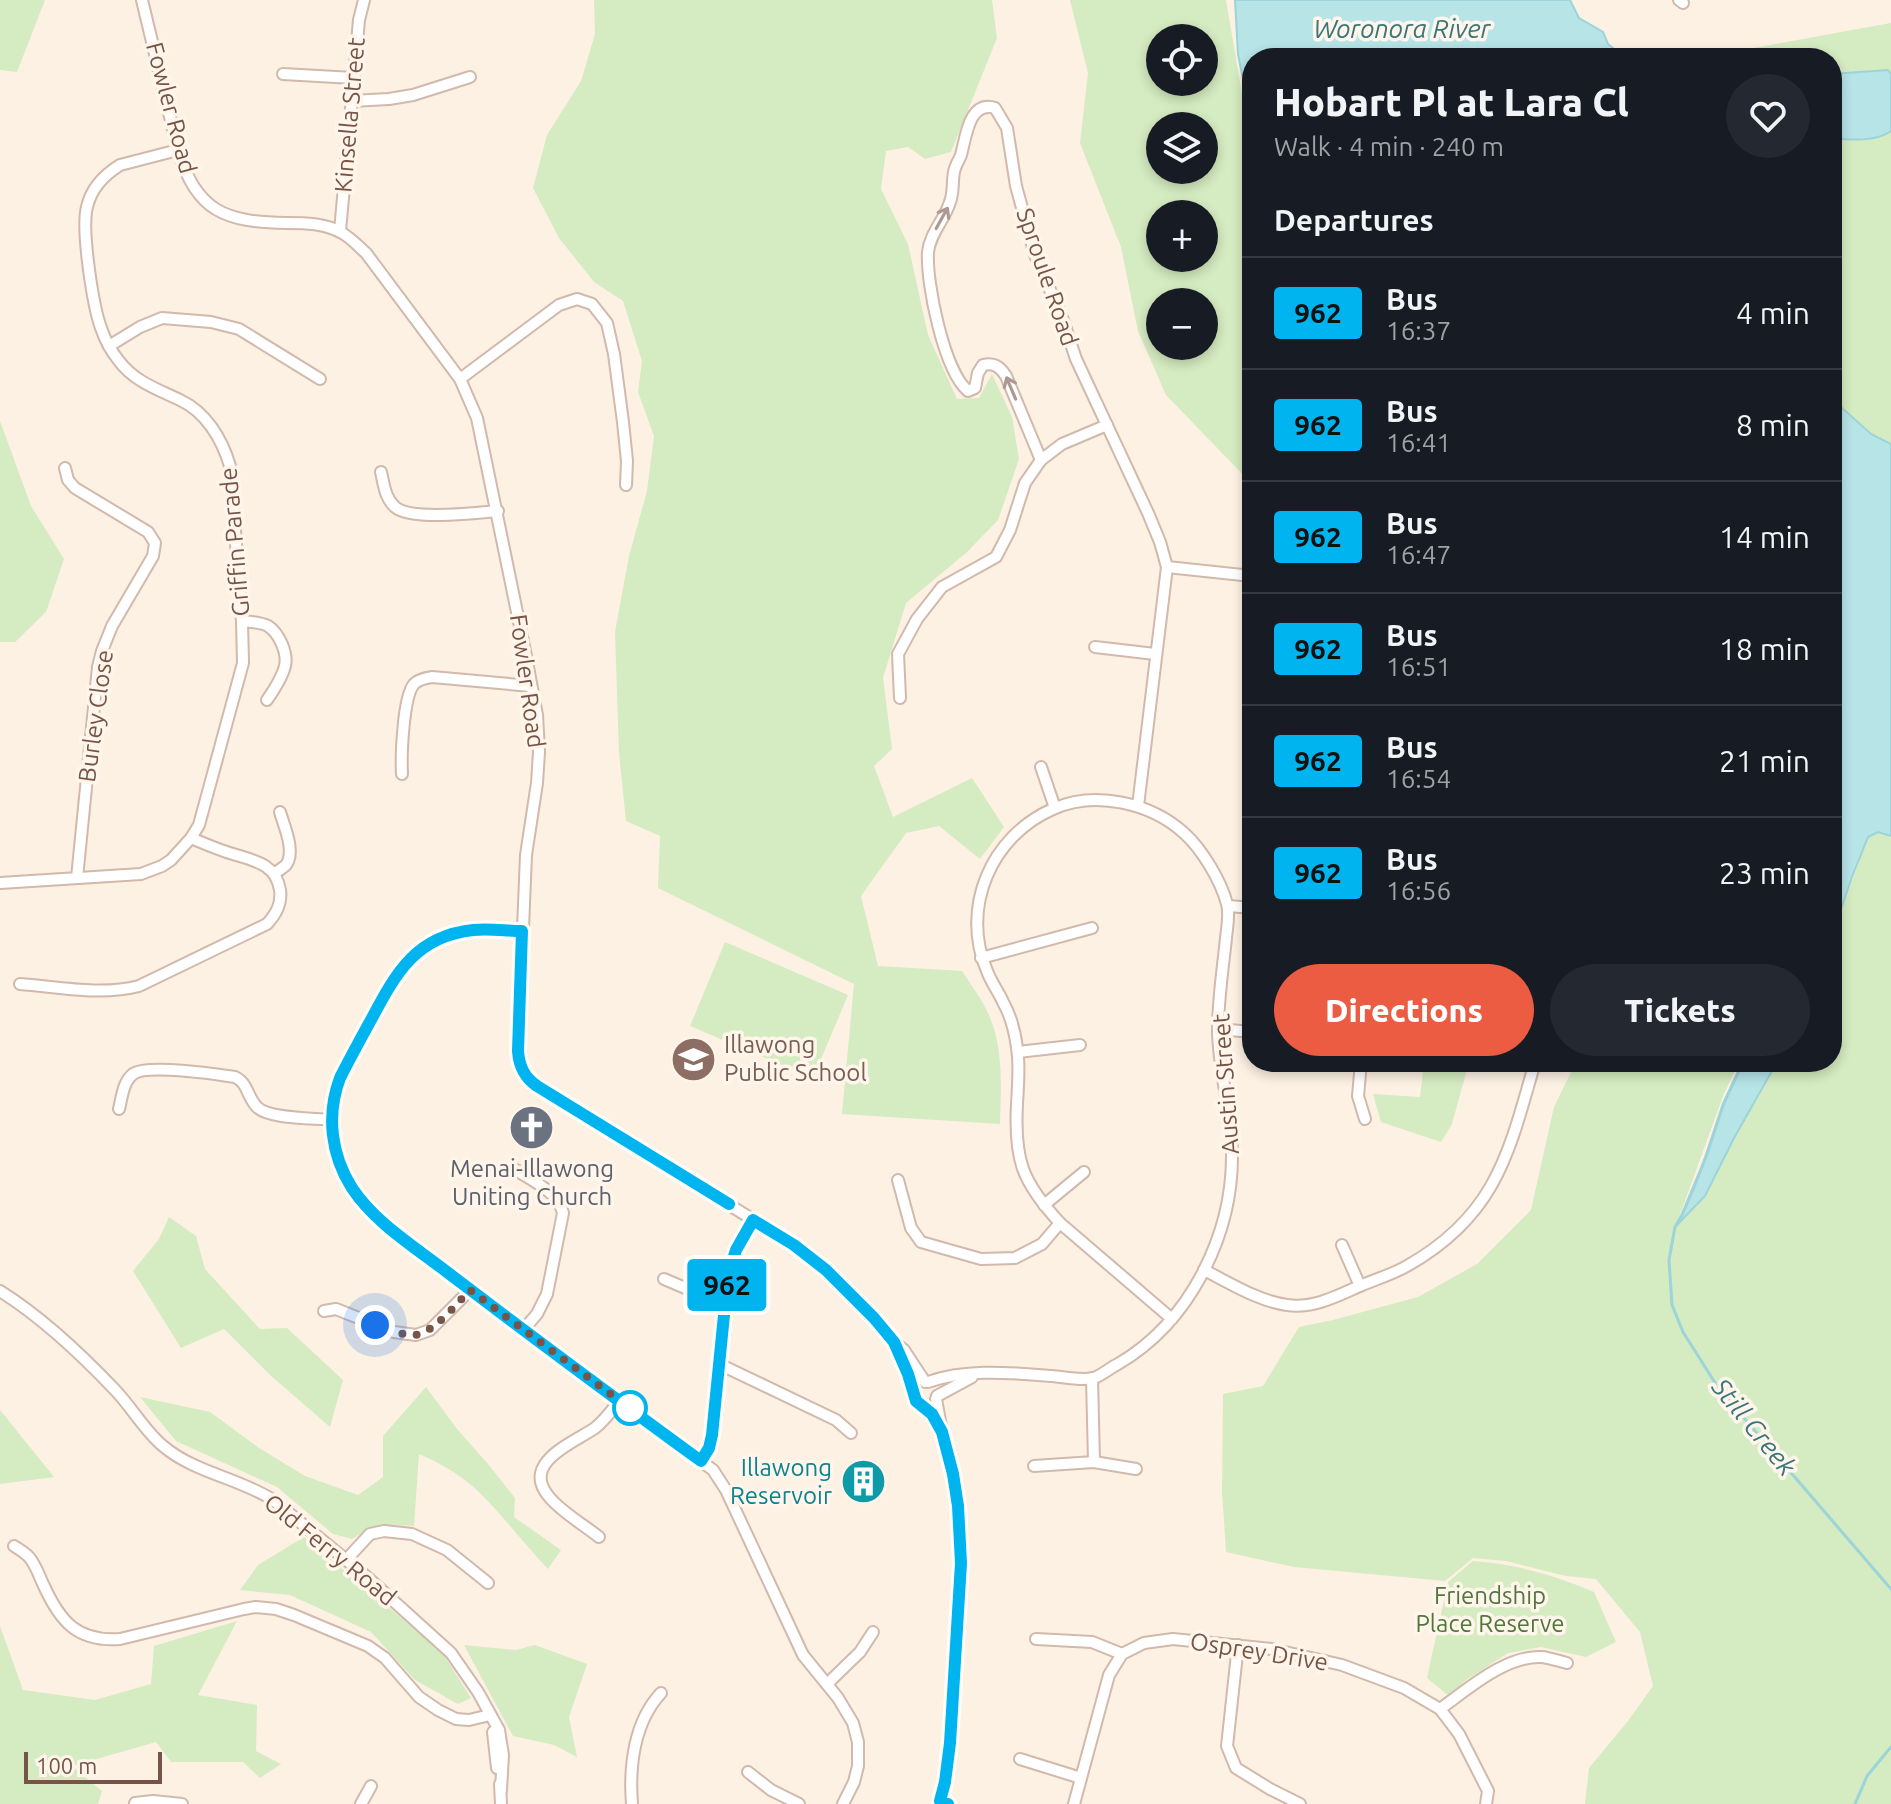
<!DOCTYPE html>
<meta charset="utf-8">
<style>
:root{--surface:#171b24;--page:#242831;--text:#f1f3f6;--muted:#9ea1a6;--line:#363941;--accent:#eb5c43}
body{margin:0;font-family:Ubuntu,sans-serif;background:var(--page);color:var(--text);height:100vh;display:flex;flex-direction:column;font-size:30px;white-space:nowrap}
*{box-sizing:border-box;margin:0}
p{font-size:26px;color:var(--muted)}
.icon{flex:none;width:44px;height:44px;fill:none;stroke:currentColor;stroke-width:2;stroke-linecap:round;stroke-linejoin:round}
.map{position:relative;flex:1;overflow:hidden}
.panel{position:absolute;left:1242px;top:48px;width:600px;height:1024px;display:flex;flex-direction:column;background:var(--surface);border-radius:32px;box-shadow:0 4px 12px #0003}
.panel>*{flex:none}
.badge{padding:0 16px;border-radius:6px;font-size:28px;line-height:52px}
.controls{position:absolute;left:1146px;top:24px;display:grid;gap:16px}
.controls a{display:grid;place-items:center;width:72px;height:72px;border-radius:50%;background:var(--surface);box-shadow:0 4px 12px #0003;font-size:40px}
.scale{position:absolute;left:24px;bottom:20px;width:138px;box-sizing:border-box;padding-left:8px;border:4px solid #765548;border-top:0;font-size:22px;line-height:28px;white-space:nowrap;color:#765548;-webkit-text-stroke:6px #fff5ea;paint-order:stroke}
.you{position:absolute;width:40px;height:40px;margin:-20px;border:6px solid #fff;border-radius:50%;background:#1a73e8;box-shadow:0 0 0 12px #1a73e833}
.map>.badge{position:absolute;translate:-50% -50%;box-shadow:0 0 0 4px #fff}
h2{padding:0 32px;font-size:30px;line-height:72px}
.round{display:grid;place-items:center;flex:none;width:84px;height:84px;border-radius:42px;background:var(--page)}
.head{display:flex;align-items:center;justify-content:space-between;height:136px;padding:0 32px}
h1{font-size:38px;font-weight:800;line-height:60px}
.primary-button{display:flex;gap:16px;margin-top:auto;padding:16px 32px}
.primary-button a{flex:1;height:92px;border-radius:48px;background:var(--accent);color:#fff;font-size:32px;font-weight:800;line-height:92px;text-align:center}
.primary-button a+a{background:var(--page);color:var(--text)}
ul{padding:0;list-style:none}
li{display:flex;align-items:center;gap:24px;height:112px;padding:0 32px;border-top:2px solid var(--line)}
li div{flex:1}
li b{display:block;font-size:30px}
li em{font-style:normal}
li .badge{min-width:88px;font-weight:700;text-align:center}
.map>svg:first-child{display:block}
</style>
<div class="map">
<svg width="1891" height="1804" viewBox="0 0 1891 1804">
<rect width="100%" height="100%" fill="#fdf1e3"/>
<g fill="#d5ebc1" fill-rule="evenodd">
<polygon points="0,0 45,0 17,72 0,70"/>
<path d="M594,0H992L997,38L951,152L925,159L908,147L886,151L881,189L908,244L928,335L957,399L979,398L992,374L1012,417L1019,459L998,520L967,552L906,603L883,678L892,749L874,766L893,817L972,778L1004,827L980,859L939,826L906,833L861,896L878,966L962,971C971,985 981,998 988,1013C1004,1047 1001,1088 1000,1124L842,1114L854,984L658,888L660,836L626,821L619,753L615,632L629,556L647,491L654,436L638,392L642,361L623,301L594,282L559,238L533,188L547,135L581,81L595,34Z"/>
<path d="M1070,0H1226L1252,153V484L1166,395L1138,331L1121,247L1080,143L1088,73ZM1160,38H1204V82H1160ZM1160,126H1204V170H1160ZM1160,214H1204V258H1160ZM1160,302H1204V346H1160Z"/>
<polygon points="1891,23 1891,74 1888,70 1832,74 1832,58 1658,58 1710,56"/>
<path d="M1891,131V444L1871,434L1832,399V138C1850,140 1876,142 1891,131Z"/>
<polygon points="0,421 31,506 64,559 46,612 15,642 0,642"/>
<polygon points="1878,832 1891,836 1891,1804 1585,1804 1589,1768 1628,1721 1653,1686 1640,1632 1596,1579 1566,1576 1506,1561 1473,1558 1445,1581 1294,1567 1226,1552 1222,1491 1223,1394 1263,1386 1299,1327 1333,1320 1418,1297 1477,1264 1531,1210 1554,1107 1576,1062 1739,1062 1723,1096 1676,1226 1705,1196 1734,1138 1777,1062 1832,1062 1832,936 1868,837"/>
<polygon points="725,942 848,995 813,1078 690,1026"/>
<polygon points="1424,1062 1469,1062 1452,1124 1441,1142 1381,1122 1373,1094 1420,1097"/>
<polygon points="169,1217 196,1236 205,1269 260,1329 287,1328 343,1380 330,1427 270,1375 224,1329 181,1348 133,1271 159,1239"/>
<path d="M426,1387L457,1429L488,1464L515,1498L514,1517L561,1550L548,1569C525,1545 505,1518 481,1494C464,1477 441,1463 419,1454L414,1526C384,1524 377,1522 352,1539L333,1534L277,1487L176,1441L140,1397L210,1412L259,1448L305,1476L358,1495L383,1477V1436Z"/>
<polygon points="0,1410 54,1477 0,1484"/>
<polygon points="304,1537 442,1652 471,1698 458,1704 415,1680 371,1632 290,1595 240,1590 258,1565"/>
<path d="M1473,1561C1515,1564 1555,1575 1594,1592L1616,1642L1586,1657L1541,1647L1508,1653L1466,1680L1449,1696L1427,1678L1448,1582Z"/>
<polygon points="237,1621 198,1695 257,1705 256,1751 281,1764 260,1778 243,1762 171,1762 156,1742 72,1766 102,1791 98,1804 0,1804 0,1626 23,1690 95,1700 151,1684 154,1646"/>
<polygon points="464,1645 516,1650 535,1645 587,1664 569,1717 577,1757 554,1745 513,1736"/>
</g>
<g fill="#b7e4e7" stroke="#9cd4d9" stroke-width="2">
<polygon points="1235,0 1570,0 1579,18 1603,32 1608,44 1625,58 1252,58 1252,125 1238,54"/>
<path d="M1888,70L1891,74V131C1876,142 1850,140 1832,138V74Z"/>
<polygon points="1832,399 1871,434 1891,444 1891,836 1878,832 1868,837 1852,877 1832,936"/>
<path d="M1743,1062H1777L1734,1138L1705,1196L1675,1227C1697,1191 1707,1148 1722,1109C1727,1093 1736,1077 1743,1062Z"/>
</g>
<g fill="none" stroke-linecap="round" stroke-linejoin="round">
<g stroke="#9cd4d9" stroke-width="3">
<polyline points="1743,1062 1723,1105 1706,1157 1682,1215 1675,1227 1669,1260 1672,1305 1683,1332 1719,1389 1891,1589"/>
<polyline points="1855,1804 1867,1776 1891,1747"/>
</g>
<defs>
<g id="minor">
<path d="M142,0L178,150C196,212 226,222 286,223C305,223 325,223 342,233C351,238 358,246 366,253L460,379L477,418L525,651L537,715L539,752L537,783L526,855L518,1051C519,1066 524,1077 537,1086L794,1245L826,1270L861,1304L894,1342L904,1350L925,1382"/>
<polyline points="1679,0 1683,3"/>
<polyline points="283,74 353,78"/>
<polyline points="351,101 389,99 413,95 470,77"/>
<polyline points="340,231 359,20 364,0"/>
<polyline points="109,346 140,327 162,318 211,322 239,329 320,379"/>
<polyline points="460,379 559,305 577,299 592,304 607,323 614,354 623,422 627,461 626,485"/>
<path d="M1041,460L1006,376C1000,367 994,362 983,365L978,373L975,388L968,391C944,371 926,283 928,252C930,233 945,219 950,202C954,191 952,182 954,172C955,166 959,160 961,155C966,137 969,100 995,108L1007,128L1016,186L1035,255L1063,320L1076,359L1148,513L1160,542L1167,567L1138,806"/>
<polyline points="65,468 68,480 75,488 148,532 155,543 153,556 112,626 102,651 98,667 77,878"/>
<path d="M381,472C384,485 385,498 395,507C411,521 477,513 498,511"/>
<polyline points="1167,567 1252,576"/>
<path d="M242,621C251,622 260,622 268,626C279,633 288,653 285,666C282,678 274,690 267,700"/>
<polyline points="1095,647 1155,654"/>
<polyline points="900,698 898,654 917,619 942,587 996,557 1010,530 1025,483 1041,460 1062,444 1107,425"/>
<polyline points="1041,767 1055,808"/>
<path d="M402,774C401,756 403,697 414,684C419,679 426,678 432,677L531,686"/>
<path d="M275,873C277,872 285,866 286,865C296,852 284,826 280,812"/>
<path d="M0,883L141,874L162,866L171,860L191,838L199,825L243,663L242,621L230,466C222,439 206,412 180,400C157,389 135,382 119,361C111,351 105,340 101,328C93,306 81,230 87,207C91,189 104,175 120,165L178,150"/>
<polyline points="1229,906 1252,908"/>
<path d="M522,931C473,929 430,929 397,973C389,985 383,998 376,1010C358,1044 329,1081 331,1121C332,1147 341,1174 356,1195C379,1225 423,1253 453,1276C534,1339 618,1400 701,1461L713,1470L726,1490L803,1655L838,1698L853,1723L858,1742V1766L854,1782L843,1804"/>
<polyline points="981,958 1092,928"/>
<path d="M20,984C59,987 101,996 139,986L267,924C276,914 282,904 280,890C276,864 255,861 233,854C219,850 205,844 191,838"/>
<polyline points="1218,1029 1252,1032"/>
<polyline points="1018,1052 1080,1045"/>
<polyline points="1361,1062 1358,1096 1365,1119"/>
<path d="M119,1109C122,1097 123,1082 133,1074C146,1064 217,1074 235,1077C248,1083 247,1097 257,1107C268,1119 314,1118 331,1120"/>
<path d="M516,1170C533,1181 558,1192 563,1213L547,1294L537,1314L524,1329"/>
<polyline points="898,1180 911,1228 921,1242 981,1259 1015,1258 1042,1244 1060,1223"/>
<polyline points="1044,1205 1084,1172"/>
<polyline points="1342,1245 1360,1286"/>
<path d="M1204,1270C1230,1283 1258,1301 1287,1305C1314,1309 1339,1295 1362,1285C1377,1279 1393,1274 1407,1266C1496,1216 1509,1153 1535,1062"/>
<polyline points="664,1279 725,1305"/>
<path d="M0,1291C43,1318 81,1354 116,1391C132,1408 145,1431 163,1446C195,1473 239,1478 273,1500L367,1577L451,1653L478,1692L499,1730L503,1755L501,1790"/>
<polyline points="324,1311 336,1309 394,1332 416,1335 430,1330 470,1290"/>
<polyline points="895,1345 910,1380 914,1399 929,1411 939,1427"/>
<polyline points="719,1364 836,1420 851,1433"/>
<polyline points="1092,1378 1094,1462"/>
<path d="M928,1382C967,1368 1011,1373 1052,1376C1064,1377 1082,1381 1094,1378C1102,1375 1110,1368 1118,1364C1190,1322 1233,1235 1232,1153C1232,1111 1218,1070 1218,1029C1218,999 1223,968 1226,938C1227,928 1230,914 1227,904C1221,881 1202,849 1184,833C1151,803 1095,790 1053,809C991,836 960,908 987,971C991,982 998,991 1003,1002C1011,1016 1015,1032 1017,1048C1020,1066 1018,1085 1017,1104C1014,1160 1022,1182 1060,1223L1172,1319"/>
<polyline points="937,1396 972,1377"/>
<polyline points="936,1399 942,1432 955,1489 961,1549 950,1743 945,1782 939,1804"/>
<polyline points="701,1461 711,1441 728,1275 736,1250 753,1220"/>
<polyline points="1034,1466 1094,1462 1136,1469"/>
<path d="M599,1537C584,1525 563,1513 550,1498C519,1463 573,1443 595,1428C605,1420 612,1410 620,1400"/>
<path d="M14,1546C19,1549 25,1553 29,1557C36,1565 39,1576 44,1586C60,1621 77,1642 120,1639L244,1609L256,1607L276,1609L294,1615L368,1646L385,1658L419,1697L438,1710L456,1719L469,1720L490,1715"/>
<polyline points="346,1560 370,1534 384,1531 412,1534 447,1550 488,1583"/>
<polyline points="1036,1639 1092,1642 1122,1654"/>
<polyline points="1238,1645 1227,1746 1236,1768 1270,1789 1300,1804"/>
<polyline points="827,1684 860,1652 873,1632"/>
<path d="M1440,1709C1468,1689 1506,1655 1542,1657C1550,1658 1559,1661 1567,1663"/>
<polyline points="493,1732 497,1768"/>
<polyline points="1020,1759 1081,1778"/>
<polyline points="748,1772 771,1790 799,1804"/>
<polyline points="500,1784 501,1804"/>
<polyline points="135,1803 153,1801 182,1804"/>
<polyline points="361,1804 371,1786"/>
<path d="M632,1804C629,1766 634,1722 661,1693"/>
<polyline points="1074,1804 1109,1675 1122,1654 1144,1643 1173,1639 1272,1649 1342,1665 1404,1688 1440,1709 1459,1734 1488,1791 1486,1804"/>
</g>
</defs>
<use href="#minor" stroke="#d1b9ac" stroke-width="14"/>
<use href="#minor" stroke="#fff" stroke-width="10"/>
</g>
<defs><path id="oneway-shaft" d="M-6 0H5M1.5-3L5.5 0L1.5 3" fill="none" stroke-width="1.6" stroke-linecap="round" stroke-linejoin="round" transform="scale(2)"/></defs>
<g stroke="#ad9991">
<use href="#oneway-shaft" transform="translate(942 218) rotate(-61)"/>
<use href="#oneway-shaft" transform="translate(1011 388) rotate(-113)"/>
</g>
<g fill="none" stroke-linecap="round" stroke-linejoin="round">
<defs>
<path id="line" d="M729,1204L537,1086C524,1077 519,1066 518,1051L522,931C506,931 489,928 473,930C416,936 396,973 372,1018C361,1038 350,1058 340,1078C326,1115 331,1155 352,1188C375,1223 415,1247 447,1272C531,1336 616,1399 701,1461L709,1448L712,1435L728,1275L736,1250L753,1220L794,1245L826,1270L874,1318L894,1342L908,1374L916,1401L932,1414L942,1432L953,1474L958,1506L961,1563L950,1743L945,1782L940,1801L948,1804"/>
</defs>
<use href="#line" stroke="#fff" stroke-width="18"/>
<use href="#line" stroke="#00b5ef" stroke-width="12"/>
<path stroke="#765548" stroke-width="8" stroke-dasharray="0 14.4" d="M375,1325C388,1330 401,1335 414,1335C433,1334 457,1303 470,1290L639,1415L630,1408"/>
</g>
<defs>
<symbol id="school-disc" viewBox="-11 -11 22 22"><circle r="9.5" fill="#8d6e63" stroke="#fff5ea"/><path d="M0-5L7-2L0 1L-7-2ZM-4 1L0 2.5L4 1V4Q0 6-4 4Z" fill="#fff"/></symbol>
<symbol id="church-disc" viewBox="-11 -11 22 22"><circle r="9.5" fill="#6b7280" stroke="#fff5ea"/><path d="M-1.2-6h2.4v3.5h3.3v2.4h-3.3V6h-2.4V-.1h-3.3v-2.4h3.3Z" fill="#fff"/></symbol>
<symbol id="building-disc" viewBox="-11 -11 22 22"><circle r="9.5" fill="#0f9aa8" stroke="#fff5ea"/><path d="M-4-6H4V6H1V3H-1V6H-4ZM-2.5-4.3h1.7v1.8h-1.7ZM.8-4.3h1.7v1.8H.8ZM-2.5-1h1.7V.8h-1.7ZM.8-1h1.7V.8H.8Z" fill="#fff"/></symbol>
</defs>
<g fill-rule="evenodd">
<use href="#school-disc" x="668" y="1034" width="51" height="51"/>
<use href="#church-disc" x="506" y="1102" width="51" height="51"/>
<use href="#building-disc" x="838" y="1456" width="51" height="51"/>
</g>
<circle fill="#fff" stroke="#00b5ef" stroke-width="4" cx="630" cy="1408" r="16"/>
<g text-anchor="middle" stroke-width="7" stroke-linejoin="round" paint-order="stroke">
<g font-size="24" fill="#765548" stroke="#fff5ea">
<text transform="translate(171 108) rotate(75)" y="8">Fowler Road</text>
<text transform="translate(350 115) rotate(-85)" y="8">Kinsella Street</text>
<text transform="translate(1047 277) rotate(71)" y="8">Sproule Road</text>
<text transform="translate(235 542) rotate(-95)" y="8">Griffin Parade</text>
<text transform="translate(527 681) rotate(82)" y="8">Fowler Road</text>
<text transform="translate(96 716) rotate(-82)" y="8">Burley Close</text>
<text transform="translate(1226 1084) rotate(-94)" y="8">Austin Street</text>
<text transform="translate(330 1550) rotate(39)" y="8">Old Ferry Road</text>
<text transform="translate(1259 1652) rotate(9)" y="8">Osprey Drive</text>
</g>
<g font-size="24" fill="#785e54" stroke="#fff5ea" text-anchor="start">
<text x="724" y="1053">Illawong<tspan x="724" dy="28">Public School</tspan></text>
</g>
<g font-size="24" fill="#5b616d" stroke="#fff5ea">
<text x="532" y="1177">Menai-Illawong<tspan x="532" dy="28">Uniting Church</tspan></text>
</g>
<g font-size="24" fill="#0d838f" stroke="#fff5ea" text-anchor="end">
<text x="832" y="1476">Illawong<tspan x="832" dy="28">Reservoir</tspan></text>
</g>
<g font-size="24" fill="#52763d" stroke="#fff5ea">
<text x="1490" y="1604">Friendship<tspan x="1490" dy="28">Place Reserve</tspan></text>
</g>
<g font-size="26" font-style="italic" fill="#3b767c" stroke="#fff5ea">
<text x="1402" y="38">Woronora River</text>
<text transform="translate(1754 1427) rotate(51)" y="9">Still Creek</text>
</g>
</g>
</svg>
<div class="controls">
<a><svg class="icon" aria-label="locate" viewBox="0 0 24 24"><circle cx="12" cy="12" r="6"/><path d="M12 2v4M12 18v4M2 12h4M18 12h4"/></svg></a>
<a><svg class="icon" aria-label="layers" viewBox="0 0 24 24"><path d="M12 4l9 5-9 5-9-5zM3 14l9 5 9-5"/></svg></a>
<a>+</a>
<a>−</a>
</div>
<div class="scale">100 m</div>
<div class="you" style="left:375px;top:1325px"></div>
<b class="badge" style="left:727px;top:1285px;background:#00b5ef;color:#111">962</b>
<section class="panel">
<div class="head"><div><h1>Hobart Pl at Lara Cl</h1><p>Walk · 4 min · 240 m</p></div><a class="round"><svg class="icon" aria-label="heart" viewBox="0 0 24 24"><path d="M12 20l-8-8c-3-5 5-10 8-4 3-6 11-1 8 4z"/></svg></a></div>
<h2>Departures</h2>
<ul>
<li><span class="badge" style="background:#00b5ef;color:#111">962</span><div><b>Bus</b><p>16:37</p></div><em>4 min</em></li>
<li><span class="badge" style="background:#00b5ef;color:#111">962</span><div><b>Bus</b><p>16:41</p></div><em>8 min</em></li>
<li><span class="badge" style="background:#00b5ef;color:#111">962</span><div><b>Bus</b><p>16:47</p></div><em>14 min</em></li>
<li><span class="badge" style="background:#00b5ef;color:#111">962</span><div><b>Bus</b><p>16:51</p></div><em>18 min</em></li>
<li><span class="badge" style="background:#00b5ef;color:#111">962</span><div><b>Bus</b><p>16:54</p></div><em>21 min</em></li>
<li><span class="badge" style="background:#00b5ef;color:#111">962</span><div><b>Bus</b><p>16:56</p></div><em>23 min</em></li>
</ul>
<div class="primary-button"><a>Directions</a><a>Tickets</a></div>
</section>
</div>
